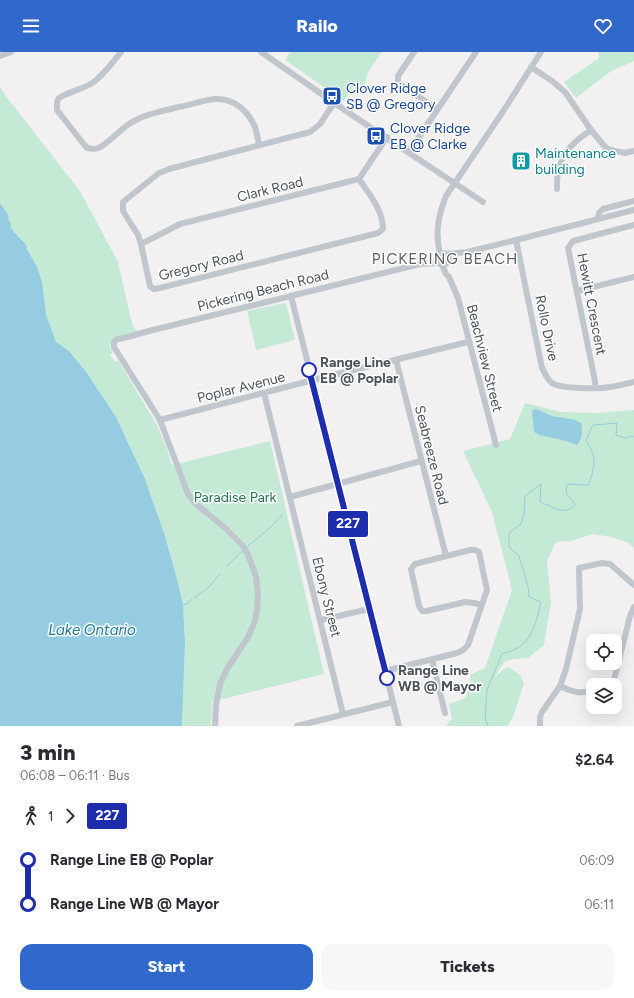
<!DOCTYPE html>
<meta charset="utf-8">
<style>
:root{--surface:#fff;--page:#f7f7f7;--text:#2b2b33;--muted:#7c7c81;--accent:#3068cc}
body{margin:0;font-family:Figtree,sans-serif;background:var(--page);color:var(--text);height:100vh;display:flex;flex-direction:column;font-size:15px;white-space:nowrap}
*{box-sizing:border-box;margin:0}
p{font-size:13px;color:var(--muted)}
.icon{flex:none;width:22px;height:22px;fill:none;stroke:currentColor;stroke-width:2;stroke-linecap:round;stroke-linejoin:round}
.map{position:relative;height:674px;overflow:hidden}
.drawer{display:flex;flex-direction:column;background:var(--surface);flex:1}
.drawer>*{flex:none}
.badge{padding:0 8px;border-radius:3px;font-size:14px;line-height:26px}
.buttons{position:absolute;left:586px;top:582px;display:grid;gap:8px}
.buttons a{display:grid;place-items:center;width:36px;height:36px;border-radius:8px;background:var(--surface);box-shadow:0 4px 16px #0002;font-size:20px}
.map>.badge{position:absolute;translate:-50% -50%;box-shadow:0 0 0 2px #fff}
.legs{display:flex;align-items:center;gap:6px;height:44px;padding:0 20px;font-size:13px}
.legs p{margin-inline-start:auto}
.summary{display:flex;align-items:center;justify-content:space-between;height:68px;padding:0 20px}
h1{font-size:22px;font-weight:800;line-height:30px}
.action{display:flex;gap:8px;margin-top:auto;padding:8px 20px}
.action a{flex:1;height:46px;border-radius:12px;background:var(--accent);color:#fff;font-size:16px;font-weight:800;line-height:46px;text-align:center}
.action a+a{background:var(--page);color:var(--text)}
ul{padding:0 20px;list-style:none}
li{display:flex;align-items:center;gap:14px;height:44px;font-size:15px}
li i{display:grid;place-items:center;width:6px;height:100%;margin:0 5px;background:currentColor}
li i::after{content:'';width:10px;height:10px;margin:-5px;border:3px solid;border-radius:50%;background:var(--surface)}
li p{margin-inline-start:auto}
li:first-child i{background:linear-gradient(#0000 50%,currentColor 0)}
li:last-child i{background:linear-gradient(currentColor 50%,#0000 0)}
header{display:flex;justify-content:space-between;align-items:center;height:52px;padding:0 20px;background:var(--accent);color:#fff;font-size:18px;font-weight:800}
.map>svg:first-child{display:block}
</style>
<header><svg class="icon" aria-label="menu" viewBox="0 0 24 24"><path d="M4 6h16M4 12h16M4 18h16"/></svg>Railo<svg class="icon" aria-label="heart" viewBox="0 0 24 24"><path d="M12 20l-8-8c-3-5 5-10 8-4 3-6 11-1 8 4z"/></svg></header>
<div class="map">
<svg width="634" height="674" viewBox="0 0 634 674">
<rect width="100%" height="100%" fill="#f2f0f0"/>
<g fill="#c4ead5">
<polygon points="290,0 382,0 368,20 363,40 354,34 344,49 285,8"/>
<polygon points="598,0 634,0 634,9 611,19 576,46 564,30 599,6"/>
<path d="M0,34L5,43L80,139L118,210L132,272L137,280C127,282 111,283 110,295L113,300L110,303L115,310L118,308L157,373L167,397L172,413L270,389L324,622L219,648L212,649L211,674H182L185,590L183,553L177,527L165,484L145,427L116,365L87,321L69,299L56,290L44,269L40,224L13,179L0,160Z"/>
<polygon points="286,251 295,288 256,298 247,259"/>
<polygon points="525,351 561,360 596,361 634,358 634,496 629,491 611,485 592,482 572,489 556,490 547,509 551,550 544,593 528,606 514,607 504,610 494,626 505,616 509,615 520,623 524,631 515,660 508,674 446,674 449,670 452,667 449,652 465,646 471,633 470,623 485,616 512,538 492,460 463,399 510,387"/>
</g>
<g fill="#96cce1">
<polygon points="0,151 9,164 8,166 11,172 10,174 14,180 27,194 27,196 26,198 28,199 37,215 42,230 45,254 46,263 56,290 69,299 87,321 116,365 145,427 165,484 177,527 183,553 185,590 182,674 0,674"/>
<path d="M536,357C542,359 547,362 552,364C562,366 573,366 581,371C583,378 582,388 577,393L566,389L540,383L534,380L532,359L533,358Z"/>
</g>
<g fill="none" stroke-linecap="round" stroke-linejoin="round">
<g stroke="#96cce1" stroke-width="1">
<polyline points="248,494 270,476 283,462"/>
<polyline points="227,514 242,499"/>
<polyline points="194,546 208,536 220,522"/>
<polyline points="183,553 188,551 192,547"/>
<path d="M488,674L485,666L487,638L502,602C507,600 512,599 517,596C533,588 537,566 541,550L529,545L528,534L519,504L509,495V481L521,472L524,462L525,444L541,432L540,450C551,454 567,465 575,452L566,441L567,432L588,433C592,425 594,415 594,407C593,400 589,394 586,388L593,373L617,371L616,383L625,386L632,384L634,385"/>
</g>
<g stroke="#c0c6cd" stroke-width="6">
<path d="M121,0C112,11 103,24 91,32C84,36 64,42 59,46C56,49 57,54 57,58L86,95C90,97 93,98 98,96C105,94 121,77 129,72C144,62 163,59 179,55C191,53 203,48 215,47C234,46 248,59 255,75C257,81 258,88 259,93"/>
<polyline points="261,0 352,63 483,150"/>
<polyline points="414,0 398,24 398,31 437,57"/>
<polyline points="0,4 11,0"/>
<polyline points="531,15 552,29 565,40 591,78 606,96 615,99 625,101 634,99"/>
<path d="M334,51L320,72L310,80L169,117L159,121L123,150V159L138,183L141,192L150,234L154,237L160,236L378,181L383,177C383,158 369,142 359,127"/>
<polyline points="409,100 476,0"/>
<path d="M557,137C556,107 567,94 591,78"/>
<polyline points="598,167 599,161 603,157 634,149"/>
<path d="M516,188L542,316C545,321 547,327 552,331C561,337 598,337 610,335C618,334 626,332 634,330"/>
<polyline points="141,192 155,185 180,172 359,127 387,85"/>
<circle cx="443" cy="207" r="6"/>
<path d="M440,202C435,181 438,164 446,144L502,61L541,0"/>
<polyline points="447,202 467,200 516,188 634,158"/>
<polyline points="442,213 446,222 449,225 458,246 496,393"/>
<polyline points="577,239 634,225"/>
<polyline points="291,244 399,674"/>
<polyline points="396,308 446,504"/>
<polyline points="595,336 595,329 568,196 573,189 634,173"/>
<polyline points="264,341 343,662"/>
<polyline points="160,368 317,327 468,290"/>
<polyline points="290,445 421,409"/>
<polyline points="321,568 369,557"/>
<polyline points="432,608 445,661"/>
<polyline points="385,619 457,601 463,598 468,593 487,538 480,505 479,500 475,498 470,498 415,512 411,517 419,554 422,559 427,559 465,550 474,551 482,553"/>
<polyline points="612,633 613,632 630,564 634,555"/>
<path d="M560,634C572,640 580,642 593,639"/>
<polyline points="215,674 216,653 220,632 227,617 248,585 255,569 257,557 258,543 256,524 248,503 243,494 224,475 197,453 188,442 160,368 114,295 114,290 117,287 120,287 149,279 420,212 439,211"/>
<polyline points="297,674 393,650"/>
<polyline points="540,674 540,665 542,660 560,634 566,617 580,557 579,516 602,511 610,512 634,533"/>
</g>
</g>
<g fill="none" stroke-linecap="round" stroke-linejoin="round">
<defs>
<polyline id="line-1" points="309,318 387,626"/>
</defs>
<use href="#line-1" stroke="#fff" stroke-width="9"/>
<use href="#line-1" stroke="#1e2dae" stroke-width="6"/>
</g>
<defs>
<symbol id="bus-square" viewBox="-11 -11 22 22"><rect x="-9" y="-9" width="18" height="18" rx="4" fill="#1a4fb4" stroke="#fff"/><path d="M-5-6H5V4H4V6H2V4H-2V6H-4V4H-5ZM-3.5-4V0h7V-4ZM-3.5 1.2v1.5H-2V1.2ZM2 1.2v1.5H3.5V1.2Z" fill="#fff"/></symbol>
<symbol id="building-square" viewBox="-11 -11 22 22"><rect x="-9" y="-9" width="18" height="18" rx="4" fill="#0f9aa8" stroke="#fff"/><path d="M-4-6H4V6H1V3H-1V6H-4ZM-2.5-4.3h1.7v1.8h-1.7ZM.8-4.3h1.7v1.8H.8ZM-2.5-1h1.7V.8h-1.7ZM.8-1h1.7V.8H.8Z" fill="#fff"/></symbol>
</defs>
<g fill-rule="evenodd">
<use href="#bus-square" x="321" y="33" width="22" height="22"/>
<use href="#bus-square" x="365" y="73" width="22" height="22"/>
<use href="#building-square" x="510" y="98" width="22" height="22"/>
</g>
<g fill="#fff" stroke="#1e2dae" stroke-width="2">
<circle cx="309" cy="318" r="7"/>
<circle cx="387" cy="626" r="7"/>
</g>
<g text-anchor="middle" stroke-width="3" stroke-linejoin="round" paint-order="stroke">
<g font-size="14" fill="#164399" stroke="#fff" text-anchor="start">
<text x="346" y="41">Clover Ridge<tspan x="346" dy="16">SB @ Gregory</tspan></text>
<text x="390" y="81">Clover Ridge<tspan x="390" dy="16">EB @ Clarke</tspan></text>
</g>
<g font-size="14" fill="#0d838f" stroke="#fff" text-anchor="start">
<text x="535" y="106">Maintenance<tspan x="535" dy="16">building</tspan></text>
</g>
<g font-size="14" fill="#4a525b" stroke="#fff">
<text transform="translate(270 137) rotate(-14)" y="5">Clark Road</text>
<text transform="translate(201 213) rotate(-14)" y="5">Gregory Road</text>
<text transform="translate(263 238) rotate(-14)" y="5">Pickering Beach Road</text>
<text transform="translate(592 252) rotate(79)" y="5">Hewitt Crescent</text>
<text transform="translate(547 276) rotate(78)" y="5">Rollo Drive</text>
<text transform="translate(485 306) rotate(76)" y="5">Beachview Street</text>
<text transform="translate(241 335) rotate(-14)" y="5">Poplar Avenue</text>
<text transform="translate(432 403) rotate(76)" y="5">Seabreeze Road</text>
<text transform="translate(327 545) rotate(76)" y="5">Ebony Street</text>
</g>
<g font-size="14" font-weight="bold" fill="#4a525b" stroke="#fff" text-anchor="start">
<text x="320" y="315">Range Line<tspan x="320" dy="16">EB @ Poplar</tspan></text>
<text x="398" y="623">Range Line<tspan x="398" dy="16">WB @ Mayor</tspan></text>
</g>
<g font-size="14" fill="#237451" stroke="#fff">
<text x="235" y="450">Paradise Park</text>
</g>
<g font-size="15" letter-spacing="1" fill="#5d6064" stroke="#fff">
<text x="445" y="212">PICKERING BEACH</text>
</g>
<g font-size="15" font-style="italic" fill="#1e779a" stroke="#fff">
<text x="92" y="583">Lake Ontario</text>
</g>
</g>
</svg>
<div class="buttons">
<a><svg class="icon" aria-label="locate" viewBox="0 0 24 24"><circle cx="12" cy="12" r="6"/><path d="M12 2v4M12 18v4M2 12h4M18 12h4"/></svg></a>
<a><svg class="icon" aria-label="layers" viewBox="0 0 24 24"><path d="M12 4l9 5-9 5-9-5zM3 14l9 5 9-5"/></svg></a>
</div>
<b class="badge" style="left:348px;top:472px;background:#1e2dae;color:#fff">227</b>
</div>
<section class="drawer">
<div class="summary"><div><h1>3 min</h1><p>06:08 – 06:11 · Bus</p></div><b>$2.64</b></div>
<div class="legs"><svg class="icon" aria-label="walk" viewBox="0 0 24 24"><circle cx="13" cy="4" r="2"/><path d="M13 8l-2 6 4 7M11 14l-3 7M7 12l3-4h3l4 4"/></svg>1<svg class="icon" aria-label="forward" viewBox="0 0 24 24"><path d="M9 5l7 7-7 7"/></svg><b class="badge" style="background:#1e2dae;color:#fff">227</b></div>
<ul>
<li><i style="color:#1e2dae"></i><b>Range Line EB @ Poplar</b><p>06:09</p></li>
<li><i style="color:#1e2dae"></i><b>Range Line WB @ Mayor</b><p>06:11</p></li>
</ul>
<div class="action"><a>Start</a><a>Tickets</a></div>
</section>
